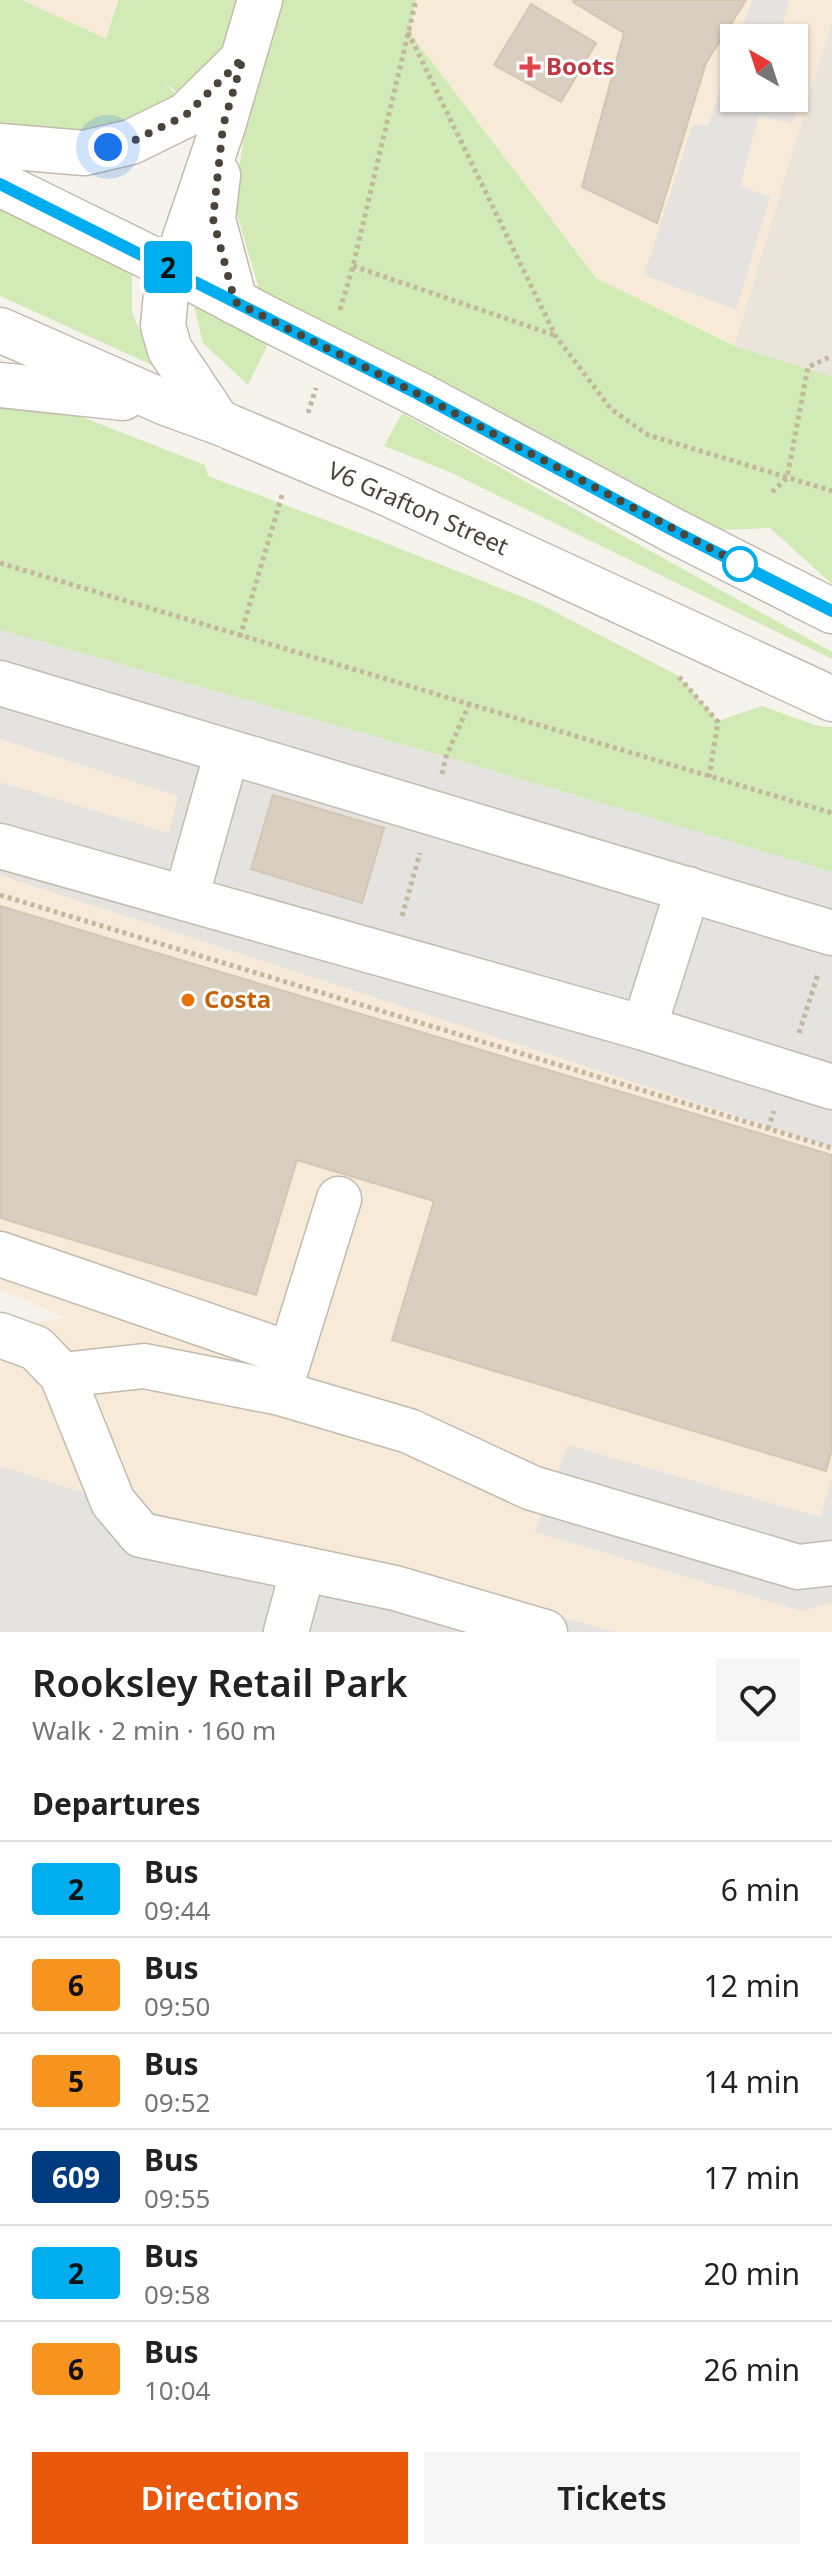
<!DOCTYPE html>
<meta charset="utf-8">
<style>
:root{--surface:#fff;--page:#f6f6f6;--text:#222;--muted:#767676;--line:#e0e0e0;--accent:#ea580c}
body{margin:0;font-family:"Noto Sans",sans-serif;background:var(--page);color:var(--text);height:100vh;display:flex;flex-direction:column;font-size:30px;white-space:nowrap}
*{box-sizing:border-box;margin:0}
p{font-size:26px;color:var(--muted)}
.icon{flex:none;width:44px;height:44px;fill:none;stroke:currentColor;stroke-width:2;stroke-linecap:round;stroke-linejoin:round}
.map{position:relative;height:1632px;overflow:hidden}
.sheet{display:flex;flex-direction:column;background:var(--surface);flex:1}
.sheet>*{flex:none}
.badge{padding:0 16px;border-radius:6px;font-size:28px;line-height:52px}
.needle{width:52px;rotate:321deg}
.controls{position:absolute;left:720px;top:24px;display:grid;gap:16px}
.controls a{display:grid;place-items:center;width:88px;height:88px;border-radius:0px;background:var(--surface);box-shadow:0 2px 6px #0004;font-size:40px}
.you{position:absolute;width:40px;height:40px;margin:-20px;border:6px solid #fff;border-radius:50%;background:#1a73e8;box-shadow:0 0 0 12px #1a73e833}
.map>.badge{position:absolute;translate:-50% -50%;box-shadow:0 0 0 4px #fff}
h2{padding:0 32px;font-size:30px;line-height:72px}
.round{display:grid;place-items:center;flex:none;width:84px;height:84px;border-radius:0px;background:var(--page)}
.headline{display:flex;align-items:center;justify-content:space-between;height:136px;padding:0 32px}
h1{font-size:38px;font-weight:600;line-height:60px}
.cta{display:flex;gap:16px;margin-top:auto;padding:16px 32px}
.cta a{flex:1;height:92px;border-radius:0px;background:var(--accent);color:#fff;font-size:32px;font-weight:600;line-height:92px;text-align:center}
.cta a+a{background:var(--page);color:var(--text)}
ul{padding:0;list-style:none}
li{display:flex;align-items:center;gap:24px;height:96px;padding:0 32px;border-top:2px solid var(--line)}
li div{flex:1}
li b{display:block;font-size:30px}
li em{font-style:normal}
li .badge{min-width:88px;font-weight:700;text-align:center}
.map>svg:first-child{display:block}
</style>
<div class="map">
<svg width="832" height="1632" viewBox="0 0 832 1632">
<rect width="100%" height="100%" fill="#f6f3ec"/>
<polygon fill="#eae5da" points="832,20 832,376 734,346"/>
<g fill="#f7ead8" fill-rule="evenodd">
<polygon points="22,0 116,0 106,40"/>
<path d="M416,0H832V20L734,346L596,278L408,32ZM734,38H794V98H734Z"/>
<polygon points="0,630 446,757 832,872 832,1632 0,1632 0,1328 66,1318 0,1289"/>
</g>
<g fill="#d2eab5">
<polygon points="0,0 22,0 106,39 118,0 416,0 409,32 596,278 734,346 832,376 832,584 770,528 676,532 268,319 234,204 244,135 162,82 193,108 186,115 0,146"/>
<polygon points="0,209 132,273 132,312 154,366 0,296"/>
<polygon points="194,306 269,342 248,385 203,343"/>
<polygon points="0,385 205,465 208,476 373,538 538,603 679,676 718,721 761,706 818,726 832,727 832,872 446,757 0,630"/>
<polygon points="402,413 832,652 832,659 452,473 384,446"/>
</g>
<g fill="#e5e3e0">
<polygon points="752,0 789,0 779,38 739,38"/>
<polygon points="734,51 734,98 794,98 794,52 807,58 792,124 759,115 740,186 770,197 736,310 644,275 693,124 708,126"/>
<polygon points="0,630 446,757 832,872 832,1147 0,875 0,782 169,833 178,796 0,739"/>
<polygon points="568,1445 820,1517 832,1478 832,1603 802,1611 535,1532"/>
<polygon points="0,1466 113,1502 617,1632 0,1632"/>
</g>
<g fill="#d8cfc1" stroke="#d3c7b4" stroke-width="2">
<polygon points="575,0 746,0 706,63 657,223 582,187 624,33 573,2"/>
<polygon points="531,4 596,43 561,102 494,65"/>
<polygon points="273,795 384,828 362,903 251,869"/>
<polygon points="0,906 832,1155 832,1449 826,1471 392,1340 434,1201 297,1160 256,1295 0,1218"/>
</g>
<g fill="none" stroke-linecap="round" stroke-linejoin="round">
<defs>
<g id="minor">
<polyline points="0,146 84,153 131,142 186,115 240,62"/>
<polyline points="218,175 213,219 235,302"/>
<polyline points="0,184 173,269 268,319"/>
<polyline points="0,330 166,403 226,425"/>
<polyline points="0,385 123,398"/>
<polyline points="418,394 676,532 832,611"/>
<polyline points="218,422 170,350 163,326 166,294 223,126 260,0"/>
<polyline points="384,492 832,699"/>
<polyline points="0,683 832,933"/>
<polyline points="0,846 644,1028 832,1087"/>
<polyline points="186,898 227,752"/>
<polyline points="644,1028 688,889"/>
<polyline points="0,1254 290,1354"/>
<polyline points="0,1335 36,1348 62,1375 113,1502 141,1535 395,1588 545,1632"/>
<polyline points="62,1375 144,1366 280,1393 409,1431 532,1488 798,1567 832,1563"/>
<polyline points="282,1382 339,1199"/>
<polyline points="286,1632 303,1569"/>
</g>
</defs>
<use href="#minor" stroke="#c2bbae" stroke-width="47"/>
<g stroke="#c4b79f" stroke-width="5" stroke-dasharray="4 4" stroke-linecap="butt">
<polyline points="408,32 555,335 611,409 648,435 832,491"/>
<polyline points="353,266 554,335"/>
<polyline points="340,310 353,266 416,0"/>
<polyline points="308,413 316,388"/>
<polyline points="772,492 787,478 808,367 832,356"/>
<polyline points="0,563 832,813"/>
<polyline points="240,637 282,495"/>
<polyline points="679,677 718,722 709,777"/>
<polyline points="442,774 446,757 469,704"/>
<polyline points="0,895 832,1148"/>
<polyline points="402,916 420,853"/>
<polyline points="799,1033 818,974"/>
<polyline points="768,1129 774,1111"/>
</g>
<use href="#minor" stroke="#fff" stroke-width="44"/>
<defs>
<g id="minor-bridge">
<polyline points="268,319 418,394"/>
<polyline points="230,427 384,492"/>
</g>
</defs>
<use href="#minor-bridge" stroke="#c2bbae" stroke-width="47" stroke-linecap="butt"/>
<use href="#minor-bridge" stroke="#fff" stroke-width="44"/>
</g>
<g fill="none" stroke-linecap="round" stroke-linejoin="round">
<defs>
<polyline id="line" points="0,184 418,394 676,532 832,611"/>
</defs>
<use href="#line" stroke="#fff" stroke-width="18"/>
<use href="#line" stroke="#00adef" stroke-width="12"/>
<polyline stroke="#4b4439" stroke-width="8" stroke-dasharray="0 14.4" points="108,147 131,142 186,115 243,58 223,126 213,219 235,302 418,394 740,564"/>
</g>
<path fill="#e0444e" stroke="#fff" stroke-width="3" d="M526 55h8v8h8v8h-8v8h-8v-8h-8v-8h8z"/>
<circle fill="#fff" stroke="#00adef" stroke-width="4" cx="740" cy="564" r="16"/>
<circle fill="#e8710a" stroke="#fff" stroke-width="3" cx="188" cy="1000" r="8"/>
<g text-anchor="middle" stroke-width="6" stroke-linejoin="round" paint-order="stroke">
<g font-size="24" font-weight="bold" fill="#be3a42" stroke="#fff" text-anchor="start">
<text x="546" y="75">Boots</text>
</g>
<g font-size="24" fill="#4b4439" stroke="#fff">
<text transform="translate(418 509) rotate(24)" y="8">V6 Grafton Street</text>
</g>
<g font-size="24" font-weight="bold" fill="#c56008" stroke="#fff" text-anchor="start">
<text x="204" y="1008">Costa</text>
</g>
</g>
</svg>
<div class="controls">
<a><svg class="needle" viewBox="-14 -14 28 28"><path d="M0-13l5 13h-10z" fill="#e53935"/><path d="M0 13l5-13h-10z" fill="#767676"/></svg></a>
</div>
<div class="you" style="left:108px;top:147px"></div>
<b class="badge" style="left:168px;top:267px;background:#00adef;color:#111">2</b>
</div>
<section class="sheet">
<div class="headline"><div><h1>Rooksley Retail Park</h1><p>Walk · 2 min · 160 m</p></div><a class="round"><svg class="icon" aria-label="heart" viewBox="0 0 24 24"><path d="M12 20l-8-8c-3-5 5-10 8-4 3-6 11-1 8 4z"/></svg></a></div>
<h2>Departures</h2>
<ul>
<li><span class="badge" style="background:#00adef;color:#111">2</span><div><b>Bus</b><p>09:44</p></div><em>6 min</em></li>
<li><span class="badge" style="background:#f6941f;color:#111">6</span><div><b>Bus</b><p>09:50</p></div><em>12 min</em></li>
<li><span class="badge" style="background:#f6941f;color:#111">5</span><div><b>Bus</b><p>09:52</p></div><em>14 min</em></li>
<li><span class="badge" style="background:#003b80;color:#fff">609</span><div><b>Bus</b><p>09:55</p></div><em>17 min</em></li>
<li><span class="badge" style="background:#00adef;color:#111">2</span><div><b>Bus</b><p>09:58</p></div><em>20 min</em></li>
<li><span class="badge" style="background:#f6941f;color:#111">6</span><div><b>Bus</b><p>10:04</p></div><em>26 min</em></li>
</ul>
<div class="cta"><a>Directions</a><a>Tickets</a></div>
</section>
